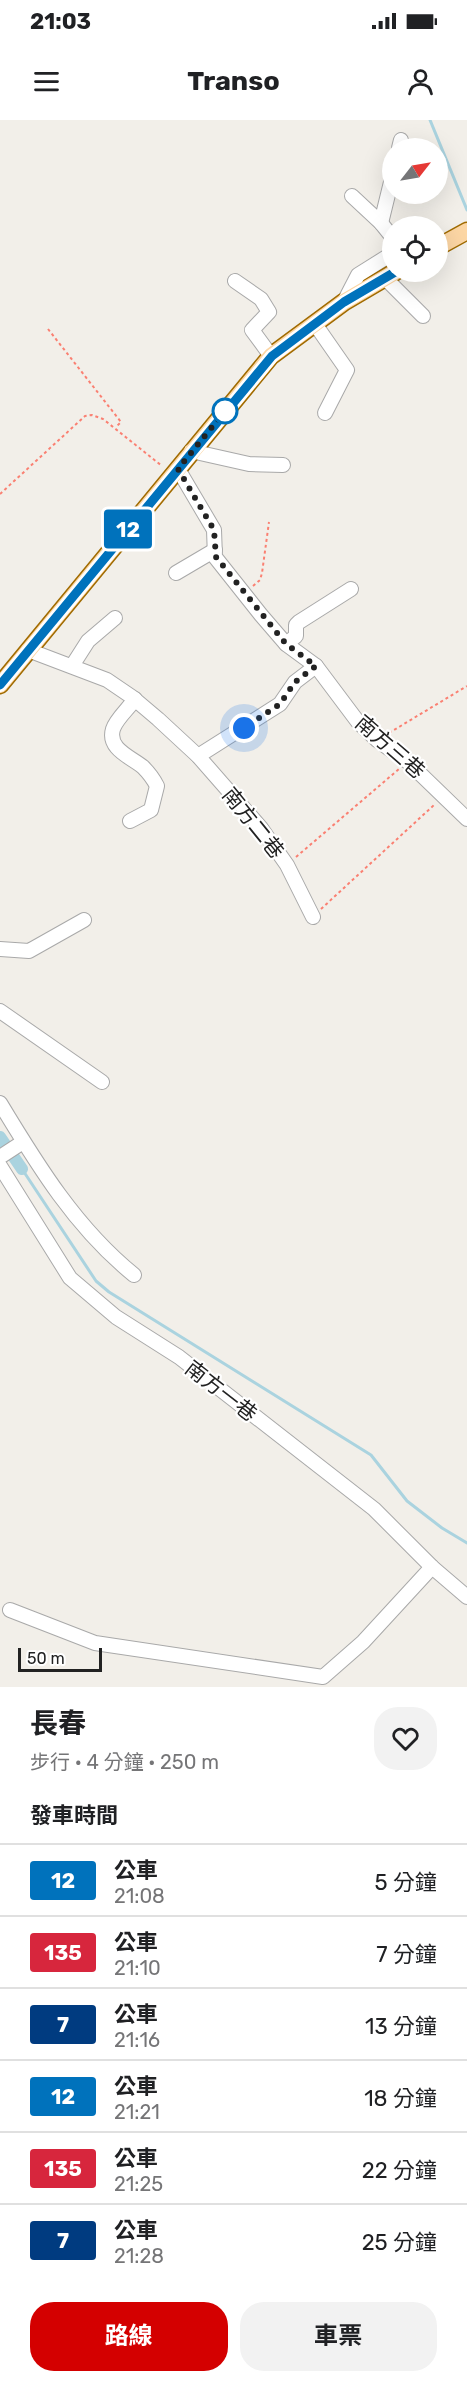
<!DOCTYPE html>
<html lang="zh-TW">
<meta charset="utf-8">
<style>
:root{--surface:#fff;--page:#f2f2f2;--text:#202124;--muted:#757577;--line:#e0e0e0;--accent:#d40000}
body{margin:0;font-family:Rubik,"Noto Sans TC",sans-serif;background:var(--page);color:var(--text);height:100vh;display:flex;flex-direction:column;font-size:22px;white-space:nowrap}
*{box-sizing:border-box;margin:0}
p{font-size:20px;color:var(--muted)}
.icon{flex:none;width:33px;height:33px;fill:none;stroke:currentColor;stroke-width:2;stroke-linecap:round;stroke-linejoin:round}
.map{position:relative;height:1567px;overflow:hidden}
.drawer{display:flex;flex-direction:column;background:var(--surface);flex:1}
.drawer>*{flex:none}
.badge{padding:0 12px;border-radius:4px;font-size:21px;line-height:39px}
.needle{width:39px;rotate:59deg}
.buttons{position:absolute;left:382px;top:18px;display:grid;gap:12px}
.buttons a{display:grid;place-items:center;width:66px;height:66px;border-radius:50%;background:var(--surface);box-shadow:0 6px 24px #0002;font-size:30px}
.scale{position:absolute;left:18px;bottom:15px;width:84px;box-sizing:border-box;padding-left:6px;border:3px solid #222;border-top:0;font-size:16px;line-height:21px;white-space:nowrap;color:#222;-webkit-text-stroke:4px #fff;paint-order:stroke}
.you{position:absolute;width:30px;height:30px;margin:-15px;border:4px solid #fff;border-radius:50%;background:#1a73e8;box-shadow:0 0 0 9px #1a73e833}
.map>.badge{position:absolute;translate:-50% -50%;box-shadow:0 0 0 3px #fff}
h2{padding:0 30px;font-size:22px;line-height:54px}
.round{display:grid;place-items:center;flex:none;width:63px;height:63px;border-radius:24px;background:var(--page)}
.summary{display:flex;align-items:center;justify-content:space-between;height:102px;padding:0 30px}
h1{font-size:28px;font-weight:700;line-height:45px}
.primary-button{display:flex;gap:12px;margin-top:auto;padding:12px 30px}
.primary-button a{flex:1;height:69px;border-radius:24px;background:var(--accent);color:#fff;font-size:24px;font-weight:700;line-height:69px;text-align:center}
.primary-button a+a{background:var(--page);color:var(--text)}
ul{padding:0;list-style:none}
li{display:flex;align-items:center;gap:18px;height:72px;padding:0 30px;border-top:2px solid var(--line)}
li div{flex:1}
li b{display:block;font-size:22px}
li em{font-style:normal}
li .badge{min-width:66px;font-weight:700;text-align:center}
.status{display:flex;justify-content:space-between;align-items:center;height:42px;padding:0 30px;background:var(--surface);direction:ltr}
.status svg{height:16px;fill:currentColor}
header{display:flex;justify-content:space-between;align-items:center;height:78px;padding:0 30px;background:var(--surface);font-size:27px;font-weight:700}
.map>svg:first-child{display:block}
</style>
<div class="status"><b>21:03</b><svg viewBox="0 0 49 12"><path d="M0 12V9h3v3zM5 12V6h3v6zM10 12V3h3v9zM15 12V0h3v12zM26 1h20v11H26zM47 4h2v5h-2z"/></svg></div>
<header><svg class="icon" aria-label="menu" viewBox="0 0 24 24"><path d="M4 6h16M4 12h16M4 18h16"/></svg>Transo<svg class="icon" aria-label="person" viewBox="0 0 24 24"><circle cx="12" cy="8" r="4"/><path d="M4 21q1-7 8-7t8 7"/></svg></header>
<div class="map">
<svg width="467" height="1567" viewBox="0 0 467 1567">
<rect width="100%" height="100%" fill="#f2efe9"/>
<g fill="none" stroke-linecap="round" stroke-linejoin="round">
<g stroke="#aad3df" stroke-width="3">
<polyline points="430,0 467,90"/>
<polyline points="22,1049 96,1161 109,1172 371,1335 407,1381 442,1408 467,1423"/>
</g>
<polyline stroke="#aad3df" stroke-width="12" points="0,1017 22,1049"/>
<defs>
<g id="minor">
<polyline points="399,28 401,20"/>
<polyline points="352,76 381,103 393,118"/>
<polyline points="381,103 393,54"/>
<polyline points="385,158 423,196"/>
<polyline points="235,161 261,179 269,192 252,210 271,236"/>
<polyline points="344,182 358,155 393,133"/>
<polyline points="315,204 347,250 325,293"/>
<polyline points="191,331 249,344 283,345"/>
<polyline points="178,349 214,410 215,437 261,495 286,524 316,546 358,602 377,620 408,642 467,699"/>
<polyline points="176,453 215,430"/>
<polyline points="286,524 296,516 296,505 299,502 351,469"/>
<polyline points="28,530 107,560 132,577 158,599 198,636 261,708 287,745 313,797"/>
<polyline points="72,546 88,521 115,498"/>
<polyline points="198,636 280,584 295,562 316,546"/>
<path d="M130,701L151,690L157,666C153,658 149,653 143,647C131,637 107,629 113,609C116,599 129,588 135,579"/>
<polyline points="0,829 29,831 84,800"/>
<polyline points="0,891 102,962"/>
<path d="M0,983C38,1046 76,1108 134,1155"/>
<polyline points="0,1037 23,1022"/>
<polyline points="0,1046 70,1158 116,1197 179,1237 374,1389 432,1447 467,1477"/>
<polyline points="10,1490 95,1523 323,1557 363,1522 432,1447"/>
</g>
<g id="major">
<polyline points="438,127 467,111"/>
<polyline points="0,565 271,236 344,182 395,152"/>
</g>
</defs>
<use href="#minor" stroke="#a9a9a9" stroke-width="16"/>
<use href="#major" stroke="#a06b00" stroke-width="19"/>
<g stroke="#fa8072" stroke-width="2" stroke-dasharray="3 3" stroke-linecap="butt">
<polyline points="48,209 121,302 116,307"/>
<polyline points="0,374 85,296 92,295 103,299 162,346"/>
<polyline points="253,466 260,460 262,453 269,402"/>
<polyline points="389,613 467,566"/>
<polyline points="296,737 399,649"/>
<polyline points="321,789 434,685"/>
</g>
<use href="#minor" stroke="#fff" stroke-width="14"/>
<use href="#major" stroke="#fcd6a4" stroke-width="16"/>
</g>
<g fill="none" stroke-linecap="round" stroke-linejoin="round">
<defs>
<polyline id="line" points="0,565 272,236 344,182 395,152"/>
</defs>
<use href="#line" stroke="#fff" stroke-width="14"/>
<use href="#line" stroke="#0072bc" stroke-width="9"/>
<polyline stroke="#222" stroke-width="6" stroke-dasharray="0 10.8" points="225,291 178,349 214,410 216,437 286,524 316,546 295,562 280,584 244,608"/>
</g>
<circle fill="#fff" stroke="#0072bc" stroke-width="3" cx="225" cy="291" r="12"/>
<g text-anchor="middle" stroke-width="4.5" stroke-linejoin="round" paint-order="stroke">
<g font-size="21" fill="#222" stroke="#fff">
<text transform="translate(390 627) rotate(41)" y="7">南方三巷</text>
<text transform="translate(253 703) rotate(51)" y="7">南方二巷</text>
<text transform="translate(221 1271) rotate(38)" y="7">南方一巷</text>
</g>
</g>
</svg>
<div class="buttons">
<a><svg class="needle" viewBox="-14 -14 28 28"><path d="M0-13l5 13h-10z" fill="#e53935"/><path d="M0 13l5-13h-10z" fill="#757577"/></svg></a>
<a><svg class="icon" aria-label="locate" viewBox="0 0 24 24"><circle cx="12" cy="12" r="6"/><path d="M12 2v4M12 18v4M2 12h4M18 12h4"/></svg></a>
</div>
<div class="scale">50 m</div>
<div class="you" style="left:244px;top:608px"></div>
<b class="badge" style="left:128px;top:409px;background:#0072bc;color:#fff">12</b>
</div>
<section class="drawer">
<div class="summary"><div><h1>長春</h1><p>步行 · 4 分鐘 · 250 m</p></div><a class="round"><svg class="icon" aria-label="heart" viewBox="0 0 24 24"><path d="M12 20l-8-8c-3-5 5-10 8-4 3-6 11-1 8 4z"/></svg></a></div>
<h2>發車時間</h2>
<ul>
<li><span class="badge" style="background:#0072bc;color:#fff">12</span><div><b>公車</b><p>21:08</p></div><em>5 分鐘</em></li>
<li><span class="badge" style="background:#d7263d;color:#fff">135</span><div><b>公車</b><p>21:10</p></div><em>7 分鐘</em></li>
<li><span class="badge" style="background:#003b80;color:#fff">7</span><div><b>公車</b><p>21:16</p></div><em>13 分鐘</em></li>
<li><span class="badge" style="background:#0072bc;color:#fff">12</span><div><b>公車</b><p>21:21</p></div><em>18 分鐘</em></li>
<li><span class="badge" style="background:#d7263d;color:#fff">135</span><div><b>公車</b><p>21:25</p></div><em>22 分鐘</em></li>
<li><span class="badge" style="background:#003b80;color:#fff">7</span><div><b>公車</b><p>21:28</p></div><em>25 分鐘</em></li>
</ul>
<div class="primary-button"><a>路線</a><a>車票</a></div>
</section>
